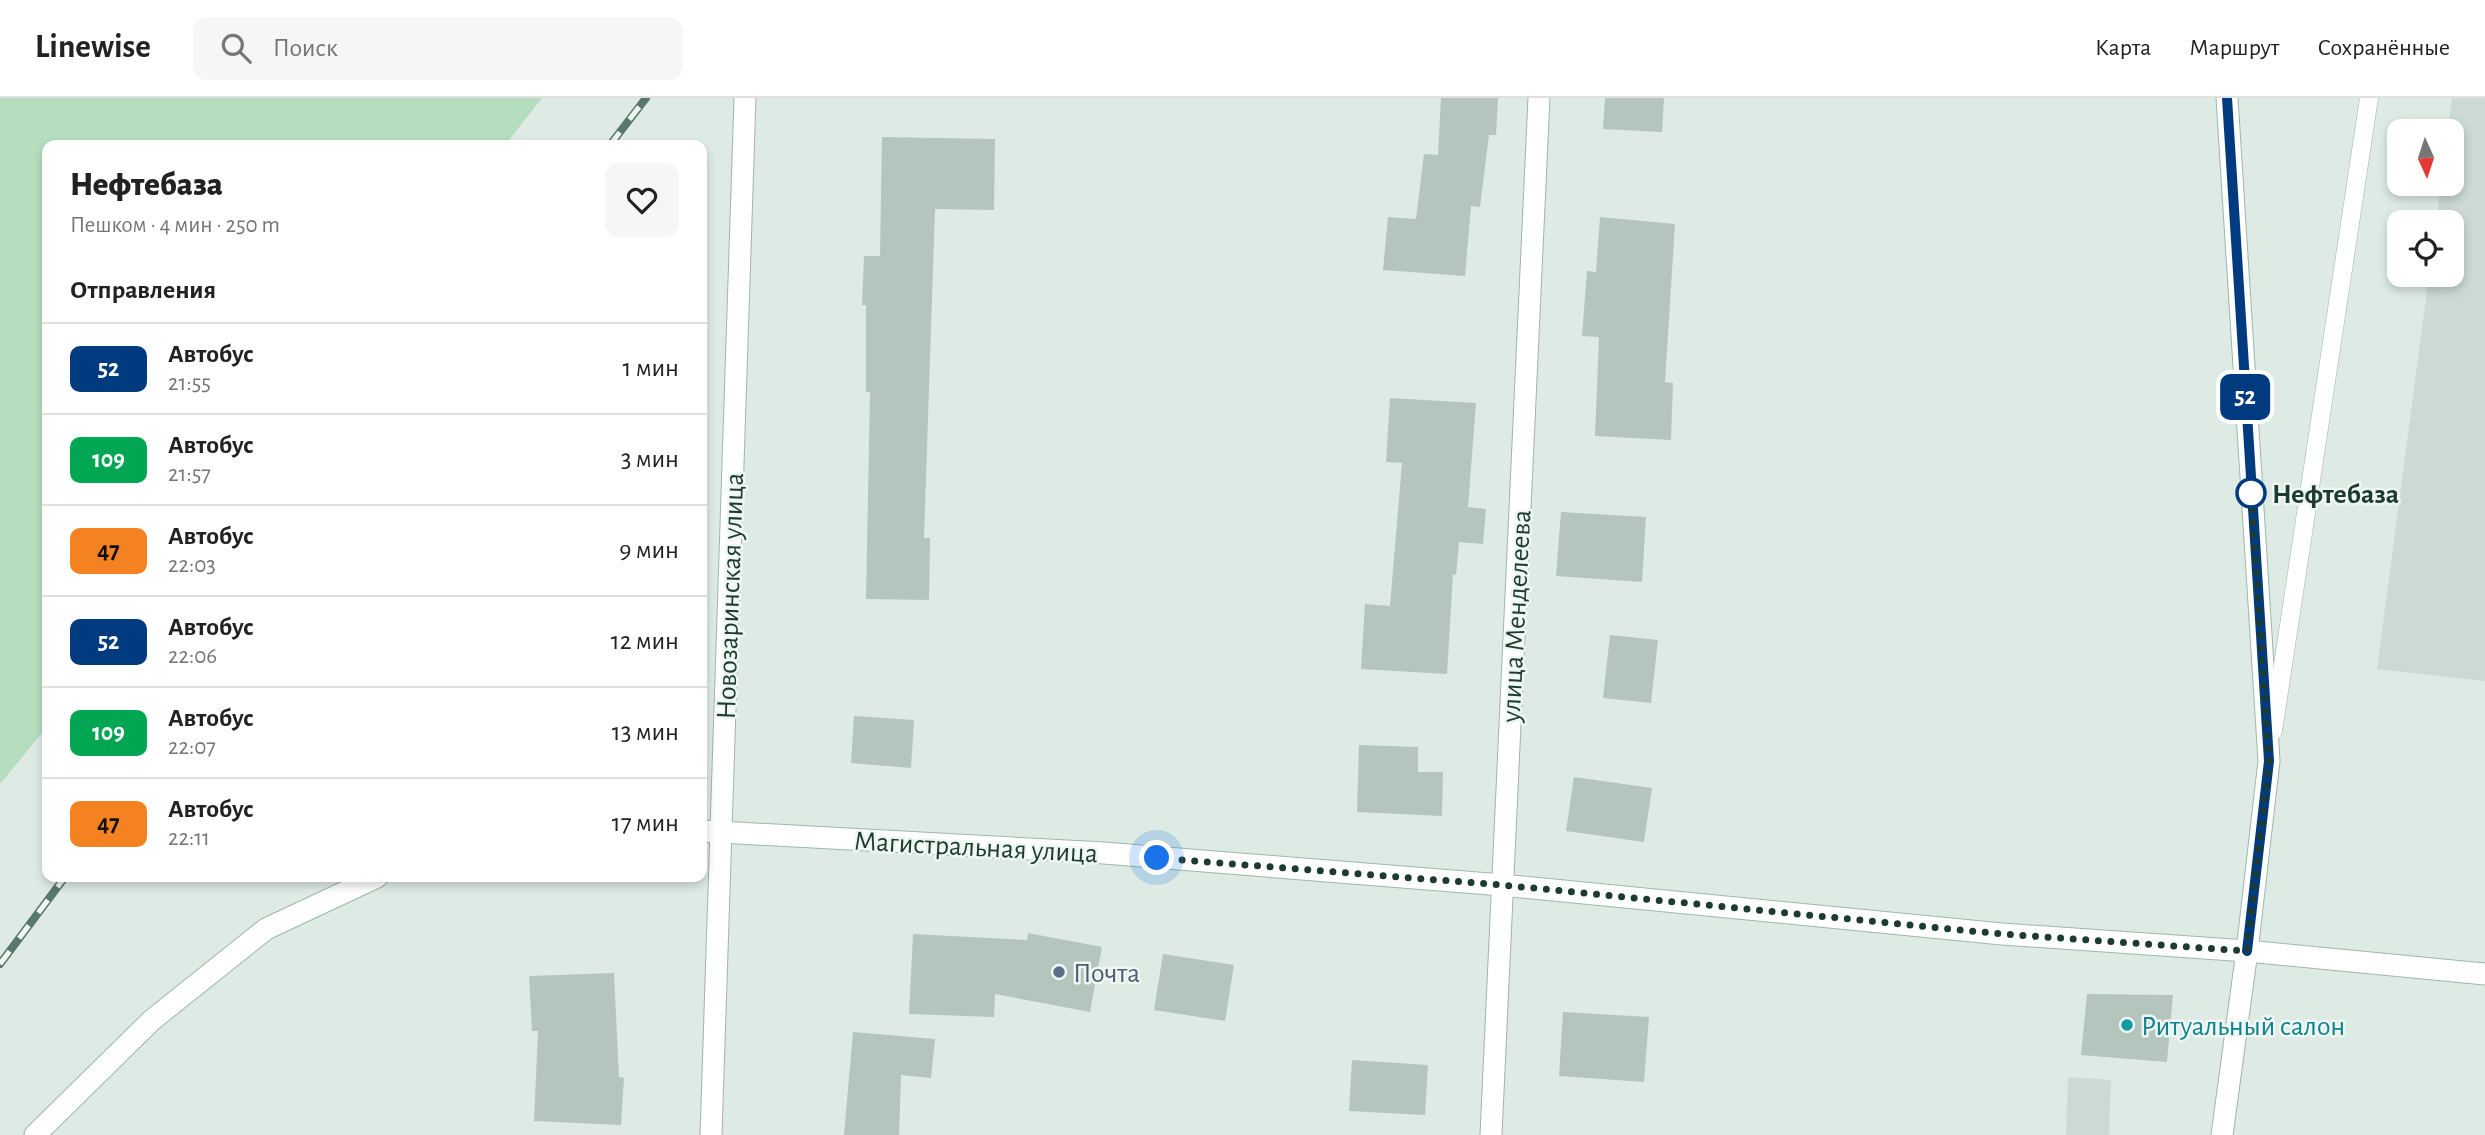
<!DOCTYPE html>
<html lang="ru">
<meta charset="utf-8">
<style>
:root{--surface:#fff;--page:#f6f6f6;--text:#222;--muted:#767676;--line:#e0e0e0}
body{margin:0;font-family:"Alegreya Sans",sans-serif;background:var(--page);color:var(--text);height:100vh;display:flex;flex-direction:column;font-size:26px;white-space:nowrap}
*{box-sizing:border-box;margin:0}
p{font-size:23px;color:var(--muted)}
.icon{flex:none;width:38px;height:38px;fill:none;stroke:currentColor;stroke-width:2;stroke-linecap:round;stroke-linejoin:round}
.map{position:relative;flex:1;overflow:hidden}
.sheet{position:absolute;left:42px;top:42px;width:665px;height:742px;display:flex;flex-direction:column;background:var(--surface);border-radius:14px;box-shadow:0 4px 10px #0003}
.sheet>*{flex:none}
.badge{padding:0 14px;border-radius:10px;font-size:24px;line-height:46px}
.needle{width:46px;rotate:177deg}
.tools{position:absolute;left:2387px;top:21px;display:grid;gap:14px}
.tools a{display:grid;place-items:center;width:77px;height:77px;border-radius:14px;background:var(--surface);box-shadow:0 4px 10px #0003;font-size:35px}
.you{position:absolute;width:35px;height:35px;margin:-18px;border:5px solid #fff;border-radius:50%;background:#1a73e8;box-shadow:0 0 0 10px #1a73e833}
.map>.badge{position:absolute;translate:-50% -50%;box-shadow:0 0 0 4px #fff}
h2{padding:0 28px;font-size:26px;line-height:63px}
.round{display:grid;place-items:center;flex:none;width:74px;height:74px;border-radius:14px;background:var(--page)}
.head{display:flex;align-items:center;justify-content:space-between;height:119px;padding:0 28px}
h1{font-size:33px;font-weight:800;line-height:52px}
ul{padding:0;list-style:none}
li{display:flex;align-items:center;gap:21px;height:91px;padding:0 28px;border-top:2px solid var(--line)}
li div{flex:1}
li b{display:block;font-size:26px}
li em{font-style:normal}
li .badge{min-width:77px;font-weight:700;text-align:center}
header{display:flex;align-items:center;gap:42px;box-sizing:border-box;height:98px;padding:0 35px;background:var(--surface);border-bottom:2px solid var(--line)}
header strong{font-size:33px}
nav{display:flex;gap:38px;margin-inline-start:auto;font-size:24px}
.search{width:490px;height:63px;background:var(--page);display:flex;align-items:center;gap:18px;box-sizing:border-box;padding:0 24px;border-radius:14px;color:var(--muted);font-size:26px}
.map>svg:first-child{display:block}
</style>
<header>
<strong>Linewise</strong>
<div class="search"><svg class="icon" aria-label="search" viewBox="0 0 24 24"><circle cx="10" cy="10" r="6"/><path d="M15 15l6 6"/></svg>Поиск</div>
<nav><a>Карта</a><a>Маршрут</a><a>Сохранённые</a></nav>
</header>
<div class="map">
<svg width="2485" height="1037" viewBox="0 0 2485 1037">
<rect width="100%" height="100%" fill="#deebe4"/>
<g fill="#ccdad3">
<polygon points="2452,0 2485,0 2485,583 2377,571 2429,177 2452,177 2452,124 2436,124 2441,86 2452,86 2452,33 2448,33"/>
<polygon points="2068,979 2111,982 2109,1037 2066,1037"/>
</g>
<polygon fill="#b5debe" points="0,0 542,0 505,47 47,47 47,629 0,686"/>
<g fill="#b3c5bd">
<polygon points="1441,0 1498,0 1496,37 1489,37 1480,109 1471,108 1465,178 1383,172 1388,119 1416,121 1424,56 1438,57"/>
<polygon points="1605,0 1664,0 1662,34 1603,31"/>
<polygon points="882,39 995,41 994,112 935,111 924,440 930,440 929,502 866,501 870,294 866,294 866,207 862,207 864,158 880,158"/>
<polygon points="1600,119 1675,126 1665,284 1673,285 1671,342 1595,338 1599,239 1582,238 1587,173 1596,174"/>
<polygon points="1390,300 1476,305 1468,409 1486,411 1483,446 1459,444 1456,477 1453,476 1447,576 1361,571 1365,506 1390,508 1402,365 1386,364"/>
<polygon points="1561,414 1646,419 1642,484 1556,478"/>
<polygon points="1610,537 1658,542 1651,605 1603,600"/>
<polygon points="854,618 914,622 911,670 851,665"/>
<polygon points="1359,647 1418,649 1418,674 1443,674 1442,718 1357,714"/>
<polygon points="1574,679 1652,690 1644,744 1566,733"/>
<polygon points="1028,835 1102,849 1090,914 995,896 994,919 909,916 913,836 1027,842"/>
<polygon points="1163,856 1234,867 1225,923 1154,912"/>
<polygon points="614,875 619,979 624,980 621,1027 534,1023 538,933 532,933 529,878"/>
<polygon points="2087,896 2173,897 2167,964 2081,957"/>
<polygon points="1563,914 1649,919 1644,984 1559,978"/>
<polygon points="853,934 935,941 931,980 901,977 899,1037 844,1037"/>
<polygon points="1352,962 1428,967 1425,1017 1349,1013"/>
</g>
<g fill="none" stroke-linecap="round" stroke-linejoin="round">
<defs>
<polyline id="lane" points="2273,633 2369,0"/>
<g id="street">
<polyline points="711,1037 745,0"/>
<polyline points="1491,1037 1539,0"/>
<polyline points="2222,1037 2247,853"/>
</g>
<g id="secondary">
<polyline points="2227,0 2269,663 2247,853"/>
<polyline points="702,733 1104,755 1502,787 2002,836 2247,853 2485,876"/>
<polyline points="35,1037 152,922 266,831 377,779"/>
</g>
</defs>
<use href="#lane" stroke="#a1b3ab" stroke-width="19"/>
<use href="#street" stroke="#a1b3ab" stroke-width="23"/>
<use href="#secondary" stroke="#9cb7ac" stroke-width="23"/>
<use href="#lane" stroke="#fff" stroke-width="18"/>
<use href="#street" stroke="#fff" stroke-width="21"/>
<use href="#secondary" stroke="#fff" stroke-width="21"/>
<defs>
<g id="rail">
<polyline points="610,47 646,0"/>
<polyline points="0,866 65,779"/>
</g>
</defs>
<use href="#rail" stroke="#58776e" stroke-width="8"/>
<use href="#rail" stroke="#eef7f2" stroke-width="5" stroke-dasharray="16" stroke-linecap="butt"/>
</g>
<g fill="none" stroke-linecap="round" stroke-linejoin="round">
<defs>
<polyline id="line" points="2227,0 2269,663 2247,853"/>
</defs>
<use href="#line" stroke="#fff" stroke-width="16"/>
<use href="#line" stroke="#003b80" stroke-width="10"/>
<polyline stroke="#1e3b32" stroke-width="7" stroke-dasharray="0 12.6" points="1157,760 1502,787 2002,836 2247,853 2269,663 2251,395"/>
</g>
<circle fill="#fff" stroke="#003b80" stroke-width="3.5" cx="2251" cy="395" r="14"/>
<circle fill="#5c6f8a" stroke="#eef7f2" stroke-width="2.5" cx="1059" cy="874" r="7"/>
<circle fill="#0f9aa8" stroke="#eef7f2" stroke-width="2.5" cx="2127" cy="927" r="7"/>
<g text-anchor="middle" stroke-width="5" stroke-linejoin="round" paint-order="stroke">
<g font-size="28" font-weight="bold" fill="#1e3b32" stroke="#eef7f2" text-anchor="start">
<text x="2272" y="405">Нефтебаза</text>
</g>
<g font-size="28" fill="#1e3b32" stroke="#eef7f2">
<text transform="translate(729 498) rotate(-88)" y="10">Новозаринская улица</text>
<text transform="translate(1515 518) rotate(-87)" y="10">улица Менделеева</text>
<text transform="translate(976 748) rotate(3)" y="10">Магистральная улица</text>
</g>
<g font-size="28" fill="#4e5e75" stroke="#eef7f2" text-anchor="start">
<text x="1073" y="884">Почта</text>
</g>
<g font-size="28" fill="#0d838f" stroke="#eef7f2" text-anchor="start">
<text x="2141" y="937">Ритуальный салон</text>
</g>
</g>
</svg>
<div class="tools">
<a><svg class="needle" viewBox="-14 -14 28 28"><path d="M0-13l5 13h-10z" fill="#e53935"/><path d="M0 13l5-13h-10z" fill="#767676"/></svg></a>
<a><svg class="icon" aria-label="locate" viewBox="0 0 24 24"><circle cx="12" cy="12" r="6"/><path d="M12 2v4M12 18v4M2 12h4M18 12h4"/></svg></a>
</div>
<div class="you" style="left:1157px;top:760px"></div>
<b class="badge" style="left:2245px;top:299px;background:#003b80;color:#fff">52</b>
<section class="sheet">
<div class="head"><div><h1>Нефтебаза</h1><p>Пешком · 4 мин · 250 m</p></div><a class="round"><svg class="icon" aria-label="heart" viewBox="0 0 24 24"><path d="M12 20l-8-8c-3-5 5-10 8-4 3-6 11-1 8 4z"/></svg></a></div>
<h2>Отправления</h2>
<ul>
<li><span class="badge" style="background:#003b80;color:#fff">52</span><div><b>Автобус</b><p>21:55</p></div><em>1 мин</em></li>
<li><span class="badge" style="background:#00a651;color:#fff">109</span><div><b>Автобус</b><p>21:57</p></div><em>3 мин</em></li>
<li><span class="badge" style="background:#f58220;color:#111">47</span><div><b>Автобус</b><p>22:03</p></div><em>9 мин</em></li>
<li><span class="badge" style="background:#003b80;color:#fff">52</span><div><b>Автобус</b><p>22:06</p></div><em>12 мин</em></li>
<li><span class="badge" style="background:#00a651;color:#fff">109</span><div><b>Автобус</b><p>22:07</p></div><em>13 мин</em></li>
<li><span class="badge" style="background:#f58220;color:#111">47</span><div><b>Автобус</b><p>22:11</p></div><em>17 мин</em></li>
</ul>
</section>
</div>
